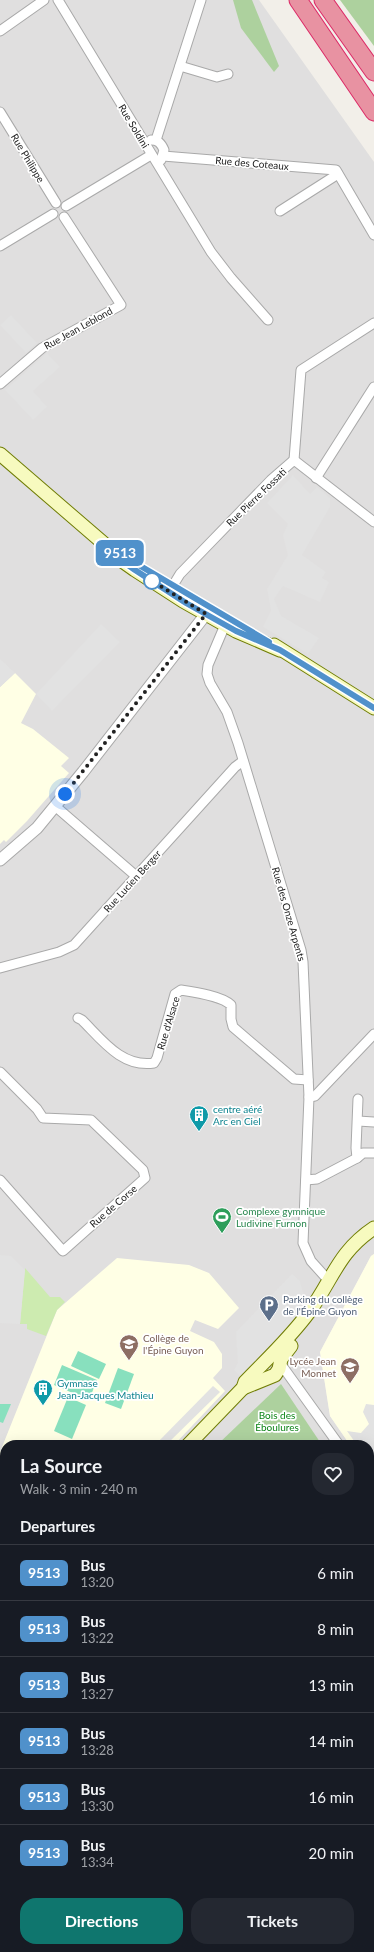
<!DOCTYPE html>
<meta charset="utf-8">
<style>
:root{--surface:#171b24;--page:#242831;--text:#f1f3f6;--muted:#9ea1a6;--line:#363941;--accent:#0f766e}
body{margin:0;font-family:Lato,sans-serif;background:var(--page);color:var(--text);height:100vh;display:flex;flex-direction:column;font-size:15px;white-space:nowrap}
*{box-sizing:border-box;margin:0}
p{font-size:13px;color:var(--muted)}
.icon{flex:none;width:22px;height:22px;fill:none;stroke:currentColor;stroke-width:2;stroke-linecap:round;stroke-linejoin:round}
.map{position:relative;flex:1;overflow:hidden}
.details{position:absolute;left:0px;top:1440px;width:374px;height:512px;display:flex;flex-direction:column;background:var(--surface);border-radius:16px 16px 0 0;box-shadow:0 4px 16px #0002}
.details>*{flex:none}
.badge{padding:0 8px;border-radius:6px;font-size:14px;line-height:26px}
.you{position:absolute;width:20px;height:20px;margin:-10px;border:3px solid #fff;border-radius:50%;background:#1a73e8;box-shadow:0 0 0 6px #1a73e833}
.map>.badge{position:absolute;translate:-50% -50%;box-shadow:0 0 0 2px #fff}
h2{padding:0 20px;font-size:15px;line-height:36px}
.round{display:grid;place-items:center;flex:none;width:42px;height:42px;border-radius:16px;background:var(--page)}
.overview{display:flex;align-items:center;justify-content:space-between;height:68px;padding:0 20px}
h1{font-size:19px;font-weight:700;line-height:30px}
.button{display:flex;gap:8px;margin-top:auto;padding:8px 20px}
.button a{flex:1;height:46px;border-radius:16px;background:var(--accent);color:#fff;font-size:16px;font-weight:700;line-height:46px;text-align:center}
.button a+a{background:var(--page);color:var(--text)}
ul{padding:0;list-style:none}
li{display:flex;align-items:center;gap:12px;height:56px;padding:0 20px;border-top:1px solid var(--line)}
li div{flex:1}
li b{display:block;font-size:15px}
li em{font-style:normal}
li .badge{min-width:44px;font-weight:700;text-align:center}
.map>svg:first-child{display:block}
</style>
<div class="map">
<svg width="374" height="1952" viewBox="0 0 374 1952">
<rect width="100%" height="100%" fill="#f2efe9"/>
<g fill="#e0dfdf">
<polygon points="0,0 259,0 374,162 374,1254 371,1256 320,1352 330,1416 350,1445 5,1445 5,1947 191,1947 184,1952 0,1952"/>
<polygon points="369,1473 374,1480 374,1499 369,1503"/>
</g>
<g fill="#ffffe5">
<polygon points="15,673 36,694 21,723 33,729 69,758 61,766 69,773 27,821 6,842 4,840 0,844 0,687"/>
<polygon points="374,1254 374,1480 369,1473 369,1445 350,1445 330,1416 320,1352 371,1256"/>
<polygon points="117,1258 189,1265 209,1273 239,1308 218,1329 195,1320 190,1331 214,1342 222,1354 222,1368 213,1378 225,1391 174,1445 5,1445 5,1472 0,1467 0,1452 57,1310"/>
</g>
<g fill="#cdebb0">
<polygon points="25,1268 50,1297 60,1297 65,1302 57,1310 46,1336 27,1329 27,1324 20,1324"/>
<polygon points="0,1486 5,1490 5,1505 0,1500"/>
</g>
<g fill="#add19e">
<polygon points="233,0 252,0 279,66 274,72 241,28"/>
<polygon points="340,0 374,0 374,46"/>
<polygon points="281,1384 322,1445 217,1445"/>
<polygon points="374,1514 374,1952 184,1952 191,1947 369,1947 369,1517"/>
</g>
<polygon fill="#c8facc" points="0,1555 5,1560 5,1590 0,1581"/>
<g fill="#88e0be">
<polygon points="78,1351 106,1364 99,1379 71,1366"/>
<polygon points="62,1365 97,1380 89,1400 54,1385"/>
<polygon points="118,1368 134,1374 121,1409 105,1403"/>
<polygon points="68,1397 86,1405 72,1439 54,1431"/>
<polygon points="0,1404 11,1404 3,1423 0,1422"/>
</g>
<g fill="#e2e2e2">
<polygon points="11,315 37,343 26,353 0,325"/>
<polygon points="47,353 60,367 33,391 47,407 33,420 5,390"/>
<polygon points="293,475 310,494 317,487 330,498 330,507 302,555 326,572 322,578 329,582 320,602 283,586 274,599 281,616 319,638 308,654 263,627 271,611 267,589 288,555 283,535 288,524 267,503"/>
<polygon points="101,624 120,642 52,711 36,694"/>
<polygon points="0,659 15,673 0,687"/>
<polygon points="0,1255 11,1256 25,1270 20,1324 0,1323"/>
<polygon points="292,1274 300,1281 304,1296 302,1311 241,1377 234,1370 238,1363 236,1332"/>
<polygon points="213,1386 220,1392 166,1445 155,1445"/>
<polygon points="366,1404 374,1405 374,1469 369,1462 369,1445 357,1445 347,1431 361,1433 369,1424 363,1412"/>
<polygon points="156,1947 176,1947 168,1952 147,1952"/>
</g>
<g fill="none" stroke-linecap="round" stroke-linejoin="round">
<defs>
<g id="minor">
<polyline points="58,0 211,252 231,278 268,320"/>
<polyline points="0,31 44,0"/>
<polyline points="180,66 217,77 228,74"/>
<polyline points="0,112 56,203"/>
<path d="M151,140C158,140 161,143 164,150L161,160"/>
<polyline points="156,140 201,0"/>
<polyline points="163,156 336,170 374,235"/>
<polyline points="66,206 151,155"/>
<polyline points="280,211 338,174"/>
<polyline points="0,246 53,214"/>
<polyline points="0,384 42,348 121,305 64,217"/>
<polyline points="294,460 301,370 374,323"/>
<polyline points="316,478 374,387"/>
<polyline points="169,592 180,574 271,480 294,460 374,522"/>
<polyline points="225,625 208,665 207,674 210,683 227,712 238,743 301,950 303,962 309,1097 303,1243 311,1261 329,1281"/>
<polyline points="55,806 136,876"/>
<polyline points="0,968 59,952 74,945 235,767 243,761"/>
<path d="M78,1018L82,1020C102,1040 122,1068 154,1063L157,1058L175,994L181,990C194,992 222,996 231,1005V1019L233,1027L294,1079L308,1080"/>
<polyline points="0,1072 37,1109 43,1118 91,1120 143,1170 145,1178 63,1251 0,1180"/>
<polyline points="309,1097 315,1096 374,1034"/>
<polyline points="358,1099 356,1148 357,1158 363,1153 374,1153"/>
<polyline points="358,1121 374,1122"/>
<polyline points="306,1180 317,1179 357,1158"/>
<polyline points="280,1363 339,1445"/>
<polyline points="369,1497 374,1498"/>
<polyline points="369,1511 374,1510"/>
<polyline points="0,1638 5,1626"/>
<polyline points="0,1760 5,1763"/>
<polyline points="0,1875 5,1872"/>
<polyline points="168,1952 176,1947"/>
</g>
<polyline id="tertiary" points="0,860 37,828 83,772 206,614"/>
<g id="secondary">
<polyline points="0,454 109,548 118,558 135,570 183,601 236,631 280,650"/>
<polyline points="274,645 374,708"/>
<polyline points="243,1388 275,1375 279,1369 281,1359 291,1346"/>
<path d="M188,1445L243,1388L245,1382C267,1359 290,1338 309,1312C333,1279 338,1252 374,1228"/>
<polyline points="0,1480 5,1484"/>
</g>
<g id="motorway">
<polyline points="298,0 374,112"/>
<polyline points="323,0 374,72"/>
</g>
</defs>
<use href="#minor" stroke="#a9a9a9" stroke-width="11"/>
<use href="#tertiary" stroke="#a9a9a9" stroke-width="13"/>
<use href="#secondary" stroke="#707d05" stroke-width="15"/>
<use href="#motorway" stroke="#dc2a67" stroke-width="19"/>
<use href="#minor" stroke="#fff" stroke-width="9"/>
<use href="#tertiary" stroke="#fff" stroke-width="11"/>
<use href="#secondary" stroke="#f7fabf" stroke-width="13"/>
<use href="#motorway" stroke="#e892a2" stroke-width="17"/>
</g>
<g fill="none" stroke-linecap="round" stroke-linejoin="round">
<defs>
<polyline id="line" points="269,642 110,548 118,558 135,570 186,603 236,631 280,650 374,708"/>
</defs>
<use href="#line" stroke="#fff" stroke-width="9"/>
<use href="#line" stroke="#5091cb" stroke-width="6"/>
<polyline stroke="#222" stroke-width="4" stroke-dasharray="0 7.2" points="65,794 206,614 152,581"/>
</g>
<defs>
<symbol id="building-pin" viewBox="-11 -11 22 30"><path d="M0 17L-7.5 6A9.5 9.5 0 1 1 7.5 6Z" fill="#0f9aa8" stroke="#fff"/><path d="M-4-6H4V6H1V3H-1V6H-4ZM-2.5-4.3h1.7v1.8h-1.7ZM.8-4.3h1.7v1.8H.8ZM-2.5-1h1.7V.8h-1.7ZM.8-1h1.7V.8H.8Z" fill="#fff"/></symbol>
<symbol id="stadium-pin" viewBox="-11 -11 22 30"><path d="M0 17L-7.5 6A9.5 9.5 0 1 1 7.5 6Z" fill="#2e9e5b" stroke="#fff"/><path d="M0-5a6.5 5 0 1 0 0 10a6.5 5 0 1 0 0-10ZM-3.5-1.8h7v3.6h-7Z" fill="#fff"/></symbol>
<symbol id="parking-pin" viewBox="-11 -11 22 30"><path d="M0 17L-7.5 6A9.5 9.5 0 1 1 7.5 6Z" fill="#5c6f8a" stroke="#fff"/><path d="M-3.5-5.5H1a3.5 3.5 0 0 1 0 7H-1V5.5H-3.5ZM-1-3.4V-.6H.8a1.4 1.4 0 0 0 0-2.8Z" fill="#fff"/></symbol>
<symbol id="school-pin" viewBox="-11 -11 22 30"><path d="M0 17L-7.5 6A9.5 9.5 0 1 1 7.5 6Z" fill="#8d6e63" stroke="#fff"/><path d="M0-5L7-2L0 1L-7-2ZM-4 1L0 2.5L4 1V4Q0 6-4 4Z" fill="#fff"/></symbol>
</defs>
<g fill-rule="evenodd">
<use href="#building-pin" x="188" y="1104" width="22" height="30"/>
<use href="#stadium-pin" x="211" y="1206" width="22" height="30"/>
<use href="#parking-pin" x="258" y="1294" width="22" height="30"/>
<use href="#school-pin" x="118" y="1333" width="22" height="30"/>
<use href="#school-pin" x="339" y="1356" width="22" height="30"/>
<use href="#building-pin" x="32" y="1378" width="22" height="30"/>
</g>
<circle fill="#fff" stroke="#5091cb" stroke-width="2" cx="152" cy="581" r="8"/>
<g text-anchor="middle" stroke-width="3.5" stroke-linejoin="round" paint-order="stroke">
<g font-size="10" fill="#222" stroke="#fff">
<text transform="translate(134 126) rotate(59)" y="4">Rue Soldini</text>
<text transform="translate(28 158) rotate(59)" y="4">Rue Philippe</text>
<text transform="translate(252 163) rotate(5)" y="4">Rue des Coteaux</text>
<text transform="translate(78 328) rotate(-29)" y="4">Rue Jean Leblond</text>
<text transform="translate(256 497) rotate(-44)" y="4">Rue Pierre Fossati</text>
<text transform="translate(132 881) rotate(-48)" y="4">Rue Lucien Berger</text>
<text transform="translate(289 914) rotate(74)" y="4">Rue des Onze Arpents</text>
<text transform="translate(168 1023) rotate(-73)" y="4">Rue d'Alsace</text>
<text transform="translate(113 1206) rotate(-41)" y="4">Rue de Corse</text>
</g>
<g font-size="10" fill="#0d838f" stroke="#fff" text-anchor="start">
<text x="213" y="1113">centre aéré<tspan x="213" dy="12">Arc en Ciel</tspan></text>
<text x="57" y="1387">Gymnase<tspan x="57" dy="12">Jean-Jacques Mathieu</tspan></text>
</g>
<g font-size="10" fill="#27864d" stroke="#fff" text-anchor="start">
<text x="236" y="1215">Complexe gymnique<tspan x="236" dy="12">Ludivine Furnon</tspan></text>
</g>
<g font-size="10" fill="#4e5e75" stroke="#fff" text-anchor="start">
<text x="283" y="1303">Parking du collège<tspan x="283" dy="12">de l'Épine Guyon</tspan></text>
</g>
<g font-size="10" fill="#785e54" stroke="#fff" text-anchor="start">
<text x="143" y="1342">Collège de<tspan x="143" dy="12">l'Épine Guyon</tspan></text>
<text x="336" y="1365" text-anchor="end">Lycée Jean<tspan x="336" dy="12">Monnet</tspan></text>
</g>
<g font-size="10" fill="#0c8416" stroke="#fff">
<text x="277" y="1419">Bois des<tspan x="277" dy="12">Éboulures</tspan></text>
</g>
</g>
</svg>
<div class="you" style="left:65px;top:794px"></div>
<b class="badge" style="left:120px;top:553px;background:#5091cb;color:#fff">9513</b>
<section class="details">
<div class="overview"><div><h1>La Source</h1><p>Walk · 3 min · 240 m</p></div><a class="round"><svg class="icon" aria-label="heart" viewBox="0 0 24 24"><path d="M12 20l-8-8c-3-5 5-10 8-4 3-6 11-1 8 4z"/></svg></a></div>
<h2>Departures</h2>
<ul>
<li><span class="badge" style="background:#5091cb;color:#fff">9513</span><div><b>Bus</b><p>13:20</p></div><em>6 min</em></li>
<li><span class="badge" style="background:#5091cb;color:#fff">9513</span><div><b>Bus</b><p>13:22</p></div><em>8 min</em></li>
<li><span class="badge" style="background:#5091cb;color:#fff">9513</span><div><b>Bus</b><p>13:27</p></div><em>13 min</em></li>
<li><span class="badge" style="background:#5091cb;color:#fff">9513</span><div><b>Bus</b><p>13:28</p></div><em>14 min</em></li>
<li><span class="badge" style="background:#5091cb;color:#fff">9513</span><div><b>Bus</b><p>13:30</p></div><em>16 min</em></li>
<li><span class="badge" style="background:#5091cb;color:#fff">9513</span><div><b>Bus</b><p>13:34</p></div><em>20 min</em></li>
</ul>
<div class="button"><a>Directions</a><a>Tickets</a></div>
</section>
</div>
